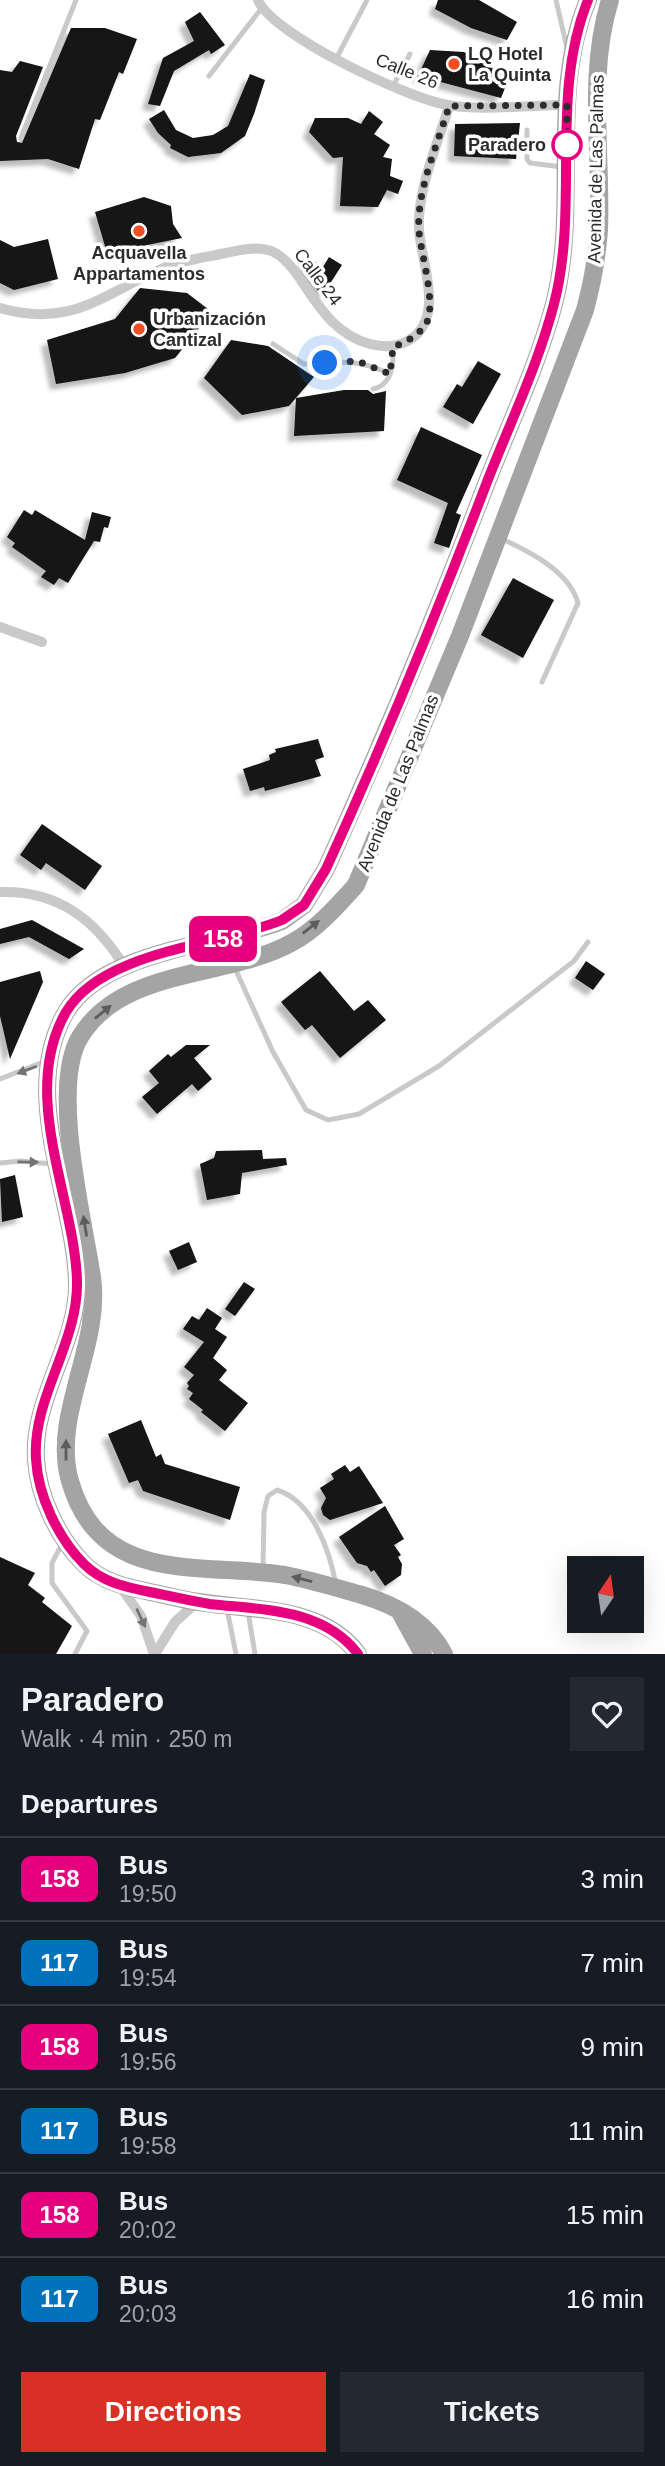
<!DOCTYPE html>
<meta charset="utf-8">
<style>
:root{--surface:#171b24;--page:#242831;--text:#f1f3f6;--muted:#9ea1a6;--line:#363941;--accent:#d93025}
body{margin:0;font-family:Helvetica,sans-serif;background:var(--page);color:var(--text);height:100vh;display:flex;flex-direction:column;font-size:26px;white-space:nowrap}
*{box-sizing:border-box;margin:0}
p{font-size:23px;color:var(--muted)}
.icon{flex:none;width:38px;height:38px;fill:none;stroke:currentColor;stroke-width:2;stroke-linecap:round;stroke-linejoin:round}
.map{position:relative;height:1654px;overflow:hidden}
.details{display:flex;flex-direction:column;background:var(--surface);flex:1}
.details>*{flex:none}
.badge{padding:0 14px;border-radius:10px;font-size:24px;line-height:46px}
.needle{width:46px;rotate:13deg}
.buttons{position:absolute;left:567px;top:1556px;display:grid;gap:14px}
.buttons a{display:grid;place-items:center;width:77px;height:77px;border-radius:0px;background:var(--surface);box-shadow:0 7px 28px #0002;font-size:35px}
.you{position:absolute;width:35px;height:35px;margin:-18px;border:5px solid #fff;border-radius:50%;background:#1a73e8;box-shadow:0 0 0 10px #1a73e833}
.map>.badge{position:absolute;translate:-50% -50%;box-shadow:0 0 0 4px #fff}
h2{padding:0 21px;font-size:26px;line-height:63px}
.round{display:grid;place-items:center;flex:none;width:74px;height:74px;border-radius:0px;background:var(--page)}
.summary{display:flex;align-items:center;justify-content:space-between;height:119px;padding:0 21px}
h1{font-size:33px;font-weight:700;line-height:52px}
.button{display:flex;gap:14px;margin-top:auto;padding:14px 21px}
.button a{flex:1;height:80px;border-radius:0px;background:var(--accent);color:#fff;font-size:28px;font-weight:700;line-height:80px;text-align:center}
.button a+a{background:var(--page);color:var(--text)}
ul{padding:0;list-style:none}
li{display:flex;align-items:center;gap:21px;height:84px;padding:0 21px;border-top:2px solid var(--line)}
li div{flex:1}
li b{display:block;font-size:26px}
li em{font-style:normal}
li .badge{min-width:77px;font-weight:700;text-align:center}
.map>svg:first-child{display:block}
</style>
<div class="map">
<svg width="665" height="1654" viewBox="0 0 665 1654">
<defs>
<filter id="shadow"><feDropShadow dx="-6" dy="6" stdDeviation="2" flood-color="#0004"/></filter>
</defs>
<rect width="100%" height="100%" fill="#fff"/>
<g fill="#131313" filter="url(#shadow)">
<polygon points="438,0 479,0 517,22 507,40 471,28 435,9"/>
<polygon points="200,12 225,45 211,54 209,50 174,71 160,106 148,104 163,58 194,41 185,22"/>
<polygon points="71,28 105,28 137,39 123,74 119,72 100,120 95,119 79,169 48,159 0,161 0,70 12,72 20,61 43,67 16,136 17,142 22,143"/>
<polygon points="430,50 464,52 509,78 501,98 418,76"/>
<polygon points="250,74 265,80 254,114 245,136 221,153 188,157 170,148 171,145 158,133 149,119 164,110 176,130 193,138 213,135 228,126"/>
<polygon points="369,111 383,122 374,134 390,145 383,157 392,159 390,176 403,181 398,194 387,190 378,207 340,206 343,157 333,158 309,132 315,118 348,118 361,124"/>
<polygon points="520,123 516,159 454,156 455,124"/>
<polygon points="144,197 171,206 173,224 182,238 107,253 95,212"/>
<polygon points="48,239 58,279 14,290 0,283 0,240 14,247"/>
<polygon points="307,256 323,267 329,257 342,265 322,296 302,268"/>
<polygon points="140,288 187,293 212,312 175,358 125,373 56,384 47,340 115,319"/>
<polygon points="231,340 268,346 314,377 289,406 242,415 204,378"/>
<polygon points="478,361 501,374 473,424 443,407 457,384 462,387"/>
<polygon points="344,390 368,390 373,394 386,391 384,431 294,436 296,398"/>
<polygon points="421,427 482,455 456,513 461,515 449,548 434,543 448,503 397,480"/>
<polygon points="24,510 32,515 35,510 85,540 92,512 111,517 108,528 104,527 100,542 94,541 68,583 59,578 54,585 41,577 46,571 12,547 15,543 7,537"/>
<polygon points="513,578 554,600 523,658 481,635"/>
<polygon points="318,739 324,757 315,760 321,776 265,791 264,787 250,791 243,769 270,760 269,755 276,752 275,749"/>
<polygon points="42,824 102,866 85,890 46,863 41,870 20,855"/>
<polygon points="32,920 84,949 69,959 29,937 0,944 0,929"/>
<polygon points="586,961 605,974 593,990 575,978"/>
<polygon points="40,971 43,982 10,1059 0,1016 0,982"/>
<polygon points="320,971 354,1011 368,1000 386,1020 340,1058 312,1025 305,1030 281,1002"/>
<polygon points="186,1045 210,1045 194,1058 212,1079 198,1091 192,1084 157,1114 142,1097 159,1083 149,1071 168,1054 171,1057"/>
<polygon points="262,1150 263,1159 286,1158 287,1165 242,1173 240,1194 207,1200 200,1164 214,1158 216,1151"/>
<polygon points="15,1175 23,1217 2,1222 0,1179"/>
<polygon points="189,1242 197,1262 178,1270 169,1251"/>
<polygon points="244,1282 255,1289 235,1316 225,1309"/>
<polygon points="207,1308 222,1318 215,1329 227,1337 213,1358 227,1370 219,1380 248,1403 225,1431 201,1412 203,1410 189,1399 193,1393 187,1389 189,1386 187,1383 194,1375 184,1367 204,1342 183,1329 192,1316 199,1320"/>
<polygon points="141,1420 156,1457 161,1454 165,1464 240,1487 230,1520 143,1491 138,1480 129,1483 108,1434"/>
<polygon points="345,1465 350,1472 359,1466 383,1503 330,1520 323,1515 321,1508 326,1498 320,1488 334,1479 331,1474"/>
<polygon points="385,1506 404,1539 394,1545 401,1555 398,1557 402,1564 401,1575 385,1586 374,1570 371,1572 367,1566 357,1563 339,1537"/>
<polygon points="0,1557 35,1573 28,1585 45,1598 42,1602 72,1626 56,1654 0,1654"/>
</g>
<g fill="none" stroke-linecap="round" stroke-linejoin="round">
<g stroke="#c9c9c9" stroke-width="5">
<polyline points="556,0 567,48"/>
<polyline points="336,59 367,0"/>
<polyline points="209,76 261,9"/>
<polyline points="393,86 410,54"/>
<polyline points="527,130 527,159 530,163 562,167"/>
<polyline points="21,138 76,0"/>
<path d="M273,344L304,364C340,362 357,358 390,374"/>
<path d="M373,389C392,385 394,364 393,347"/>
<path d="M502,539C530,552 569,571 578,603L542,682"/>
<polyline points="234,966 273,1052 306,1110 328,1120 359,1114 439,1066 574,961 588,942"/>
<polyline points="0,1079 46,1061"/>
<polyline points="0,1163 21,1161 52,1164"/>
<polyline points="63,1542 52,1563 52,1583 87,1631 75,1654"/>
<path d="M263,1568L264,1512L268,1496L277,1490C313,1501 330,1552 336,1585"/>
<polyline points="227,1609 236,1654"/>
<polyline points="248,1612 255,1654"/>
</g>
<g stroke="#c9c9c9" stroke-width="10">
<path d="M258,0C272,35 409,99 448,105C482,111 531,105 567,105"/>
<path d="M0,308C71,328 100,296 159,270C179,261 201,258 221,254C236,251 254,246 268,250C303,259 314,330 370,344C386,348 402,347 415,336C443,311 421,262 419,229C417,189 438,144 449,106"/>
<polyline points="0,627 42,642"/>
<path d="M0,892C57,890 95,919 124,966"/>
<polyline points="120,1586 141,1616 154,1654"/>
<polyline points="155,1654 175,1622 197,1602"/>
</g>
<g stroke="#a4a4a4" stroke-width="18">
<polyline points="401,1614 423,1654"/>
<path d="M358,1654C322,1605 253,1611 199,1602C182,1600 166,1595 150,1592C126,1587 102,1582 84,1564C58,1538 38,1496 36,1459C32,1397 79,1343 77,1281C74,1196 19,1093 66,1012C104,949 219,946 282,921L304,905L326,869C383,742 437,613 487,482C510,423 538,365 554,304C580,204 548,96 588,0"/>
<path d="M444,1654C427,1622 396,1605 362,1595C337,1588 311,1580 285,1575C202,1562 100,1587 70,1481C51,1416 102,1345 92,1277C83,1218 50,1086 80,1037C123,966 228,979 293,942C317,929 338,905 356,885L460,636L585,310C592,284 597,257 599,230C602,154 587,74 610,0"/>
</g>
</g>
<defs><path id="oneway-solid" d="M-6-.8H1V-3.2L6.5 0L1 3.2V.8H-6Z" transform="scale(1.75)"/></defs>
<g fill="#5c5c5c">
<use href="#oneway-solid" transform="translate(311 927) rotate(-38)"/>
<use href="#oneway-solid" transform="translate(103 1012) rotate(-39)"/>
<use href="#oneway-solid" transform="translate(85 1226) rotate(-99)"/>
<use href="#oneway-solid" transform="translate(66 1450) rotate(-90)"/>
<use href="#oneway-solid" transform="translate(302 1579) rotate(-166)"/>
</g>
<g fill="#737373">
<use href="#oneway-solid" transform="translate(27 1070) rotate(159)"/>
<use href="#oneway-solid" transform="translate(28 1162) rotate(1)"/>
<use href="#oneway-solid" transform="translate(141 1618) rotate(65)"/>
</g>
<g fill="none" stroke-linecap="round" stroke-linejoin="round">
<defs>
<path id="line" d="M358,1654C323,1608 262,1610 210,1604C190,1601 170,1596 150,1592C125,1587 102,1582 84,1564C58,1538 38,1496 36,1459C32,1397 79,1343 77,1280C74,1196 19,1094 66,1012C103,950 219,946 282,920L304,905L326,869C384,742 437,613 487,482C510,423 538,365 554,304C580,204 549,96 588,0"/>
</defs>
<use href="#line" stroke="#fff" stroke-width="16"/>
<use href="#line" stroke="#e6007e" stroke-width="10"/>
<path stroke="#2c2c2c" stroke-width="7" stroke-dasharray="0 12.6" d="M325,363L357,361L390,374L393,347C406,342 420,335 427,322C436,302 421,254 419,231C416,191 438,144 449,106L567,105V145"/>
</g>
<g fill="#f14e21" stroke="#fff" stroke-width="2.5">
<circle cx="454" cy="64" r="7"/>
<circle cx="139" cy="231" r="7"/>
<circle cx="139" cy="329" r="7"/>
</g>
<circle fill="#fff" stroke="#e6007e" stroke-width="3.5" cx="567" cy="145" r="14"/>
<g text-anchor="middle" stroke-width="7" stroke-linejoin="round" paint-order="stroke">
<g font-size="18" font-weight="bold" fill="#2c2c2c" stroke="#fff" text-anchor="start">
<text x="468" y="60">LQ Hotel<tspan x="468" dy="21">La Quinta</tspan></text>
<text x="139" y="259" text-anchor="middle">Acquavella<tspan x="139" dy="21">Appartamentos</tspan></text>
<text x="153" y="325">Urbanización<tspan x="153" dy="21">Cantizal</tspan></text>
</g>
<g font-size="18" fill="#2c2c2c" stroke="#fff">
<text transform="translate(407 71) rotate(22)" y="6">Calle 26</text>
<text transform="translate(596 169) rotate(-89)" y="6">Avenida de Las Palmas</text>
<text transform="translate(318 277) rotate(53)" y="6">Calle 24</text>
<text transform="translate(398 783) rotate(-68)" y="6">Avenida de Las Palmas</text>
</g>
<g font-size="18" font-weight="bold" fill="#2c2c2c" stroke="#fff" text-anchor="end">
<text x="546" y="151">Paradero</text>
</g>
</g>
</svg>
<div class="buttons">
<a><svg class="needle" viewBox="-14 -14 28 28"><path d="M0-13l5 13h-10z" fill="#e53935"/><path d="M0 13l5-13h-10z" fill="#9ea1a6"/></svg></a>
</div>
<div class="you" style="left:325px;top:363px"></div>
<b class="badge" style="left:223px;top:939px;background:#e6007e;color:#fff">158</b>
</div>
<section class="details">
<div class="summary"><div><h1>Paradero</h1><p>Walk · 4 min · 250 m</p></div><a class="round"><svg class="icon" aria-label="heart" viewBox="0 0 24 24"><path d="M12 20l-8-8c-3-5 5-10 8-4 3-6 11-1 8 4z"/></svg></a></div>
<h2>Departures</h2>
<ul>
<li><span class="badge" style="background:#e6007e;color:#fff">158</span><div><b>Bus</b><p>19:50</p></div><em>3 min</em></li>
<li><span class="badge" style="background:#0072bc;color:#fff">117</span><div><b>Bus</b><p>19:54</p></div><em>7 min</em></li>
<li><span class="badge" style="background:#e6007e;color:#fff">158</span><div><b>Bus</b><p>19:56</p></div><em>9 min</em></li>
<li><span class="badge" style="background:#0072bc;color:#fff">117</span><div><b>Bus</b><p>19:58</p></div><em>11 min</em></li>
<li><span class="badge" style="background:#e6007e;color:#fff">158</span><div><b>Bus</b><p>20:02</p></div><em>15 min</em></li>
<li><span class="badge" style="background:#0072bc;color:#fff">117</span><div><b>Bus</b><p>20:03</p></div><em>16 min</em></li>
</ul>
<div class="button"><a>Directions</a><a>Tickets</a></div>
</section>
